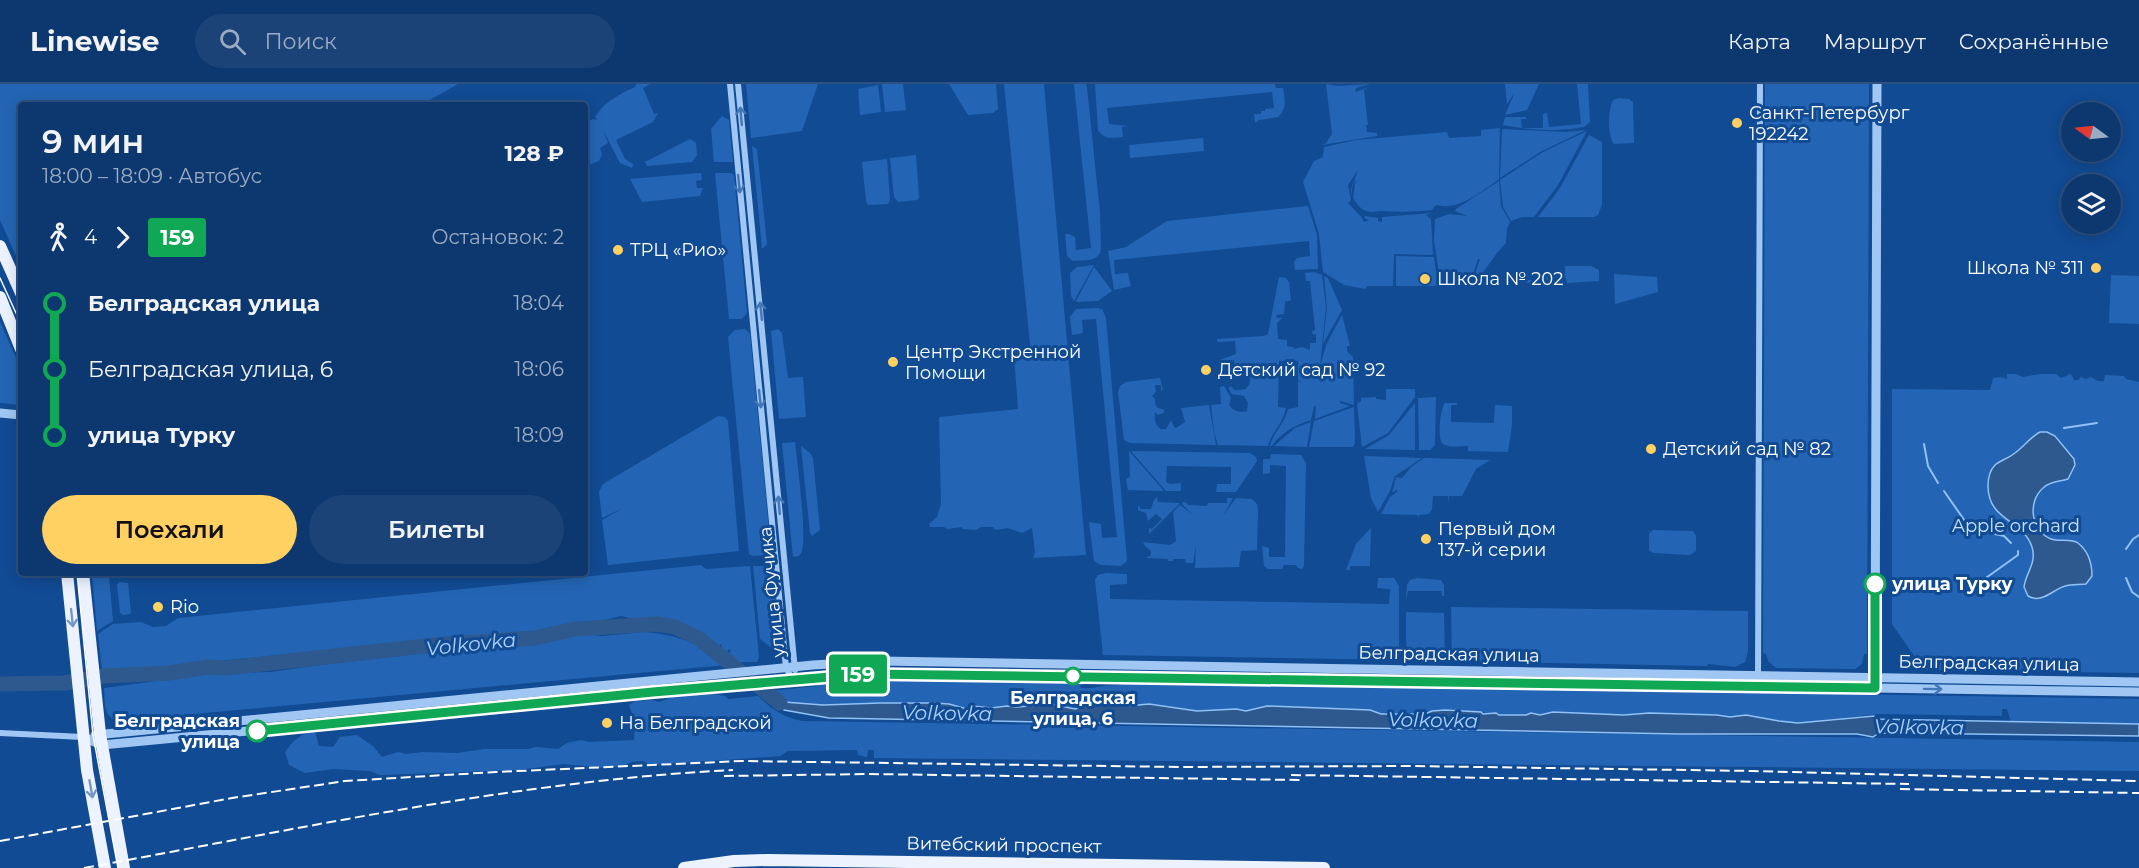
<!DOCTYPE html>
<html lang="ru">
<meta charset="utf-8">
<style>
:root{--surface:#0d386f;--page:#1b4377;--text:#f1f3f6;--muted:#9aacc3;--line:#2d5282;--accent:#ffd062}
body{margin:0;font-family:Montserrat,sans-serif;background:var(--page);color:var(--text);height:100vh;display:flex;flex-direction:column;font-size:22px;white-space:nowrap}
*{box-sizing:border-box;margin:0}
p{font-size:20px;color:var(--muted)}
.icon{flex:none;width:33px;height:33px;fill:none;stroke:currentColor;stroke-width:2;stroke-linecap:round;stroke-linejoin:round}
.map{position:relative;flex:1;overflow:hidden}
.drawer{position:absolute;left:18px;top:18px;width:570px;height:474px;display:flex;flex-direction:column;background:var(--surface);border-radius:6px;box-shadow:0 3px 15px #0003,0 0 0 2px var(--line)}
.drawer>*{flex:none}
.badge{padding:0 12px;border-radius:4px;font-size:21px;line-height:39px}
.needle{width:39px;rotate:285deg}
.fabs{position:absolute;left:2061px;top:18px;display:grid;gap:12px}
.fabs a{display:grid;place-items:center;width:60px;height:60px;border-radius:50%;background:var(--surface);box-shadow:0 3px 15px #0003,0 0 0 2px var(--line);font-size:30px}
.map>.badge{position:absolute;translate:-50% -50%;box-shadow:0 0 0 3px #fff}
.legs{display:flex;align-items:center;gap:9px;height:66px;padding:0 24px;font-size:20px}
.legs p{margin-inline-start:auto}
.headline{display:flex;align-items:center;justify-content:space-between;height:102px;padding:0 24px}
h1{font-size:33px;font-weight:600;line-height:45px}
.primary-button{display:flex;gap:12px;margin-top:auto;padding:12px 24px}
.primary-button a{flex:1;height:69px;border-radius:36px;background:var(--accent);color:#111;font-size:24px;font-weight:600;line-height:69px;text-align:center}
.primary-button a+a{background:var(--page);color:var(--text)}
ul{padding:0 24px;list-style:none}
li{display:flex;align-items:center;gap:21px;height:66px;font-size:22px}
li i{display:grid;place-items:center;width:9px;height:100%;margin:0 8px;background:currentColor}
li i::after{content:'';width:15px;height:15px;margin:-8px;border:4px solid;border-radius:50%;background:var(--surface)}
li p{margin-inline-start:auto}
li:first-child i{background:linear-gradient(#0000 50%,currentColor 0)}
li:last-child i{background:linear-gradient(currentColor 50%,#0000 0)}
header{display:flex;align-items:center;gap:36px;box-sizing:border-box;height:84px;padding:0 30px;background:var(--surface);border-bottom:2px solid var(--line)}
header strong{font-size:28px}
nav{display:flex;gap:33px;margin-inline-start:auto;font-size:21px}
.search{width:420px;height:54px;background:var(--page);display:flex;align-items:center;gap:15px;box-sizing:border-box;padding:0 21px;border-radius:33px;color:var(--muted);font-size:22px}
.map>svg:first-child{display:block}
</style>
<header>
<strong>Linewise</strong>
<div class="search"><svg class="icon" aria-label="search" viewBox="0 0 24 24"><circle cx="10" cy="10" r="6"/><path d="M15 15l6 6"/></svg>Поиск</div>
<nav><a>Карта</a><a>Маршрут</a><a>Сохранённые</a></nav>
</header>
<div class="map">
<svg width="2139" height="784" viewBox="0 0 2139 784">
<rect width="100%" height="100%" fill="#114b94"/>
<g fill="#2365b4">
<polygon points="0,0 458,0 421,21 21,21 21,183 0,136"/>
<path d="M636,0H650L643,4L654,30L658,29L653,38L616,56L625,75L633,80L632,84L620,79L603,46L608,59L600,64L602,70L599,77L589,81L585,73V31L589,33L587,34L588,37L593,35L597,36L595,32C598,30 599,27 601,25C608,16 626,7 635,3Z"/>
<polygon points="746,0 818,0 802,47 751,54"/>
<polygon points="882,0 903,0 906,26 885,28"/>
<polygon points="949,0 996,0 998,25 993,29 968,31"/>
<polygon points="1004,0 1044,0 1086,471 1033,474 1035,468 1032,444 1022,449 1008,444 995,446 993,443 981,443 976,446 963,445 962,443 947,445 944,443 930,443 929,440 937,433 941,420 939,333 1018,325 1014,272 1031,270"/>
<path d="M1074,0H1086L1087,4L1100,128L1101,165C1099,178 1085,176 1073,177L1067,172L1065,150H1069L1075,153L1076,166L1091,164Z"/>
<path d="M1095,0H1275L1276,4H1283C1285,15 1287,25 1278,33L1259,36L1255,39L1254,30H1261V27H1265V25L1274,24L1272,8L1107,24L1109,40L1128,42L1122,43L1123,53C1113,54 1104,56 1098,46Z"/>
<polygon points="1326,0 1338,2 1370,0 1356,4 1355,8 1370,3 1364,6 1368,41 1366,41 1367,48 1377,49 1377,52 1322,61 1326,59 1332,50"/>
<polygon points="1505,0 1539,0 1527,26 1505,31 1515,8 1507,20"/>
<path d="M1577,0H1588L1590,38L1584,43C1558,48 1529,46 1503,41L1505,33H1526V35H1521L1522,44H1543V30L1547,29L1549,43L1581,40Z"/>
<polygon points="1765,0 1869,0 1867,570 1864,570 1862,580 1855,585 1776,584 1768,577 1766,570 1763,569"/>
<polygon points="878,1 881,28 860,31 858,5"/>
<path d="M1619,14L1629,15L1633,18L1634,59L1614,60C1607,51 1608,26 1613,16Z"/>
<polygon points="722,32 729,36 733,78 714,78 711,45"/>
<path d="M1500,44L1499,95C1481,108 1459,127 1436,121L1432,126C1415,128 1398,128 1380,127C1377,127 1371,129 1367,127C1361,126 1356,119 1353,114L1356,94L1352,104L1351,114V105L1358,86L1348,101L1351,116L1348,119L1362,134L1364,138L1369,136L1364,134L1365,132L1378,134V137L1382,138V133L1432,129L1426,131L1431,135L1433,171L1394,170L1393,202H1367L1366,205L1344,201L1323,188L1319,150L1303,98L1314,77L1323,73L1324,63L1356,56L1447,48L1449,54L1481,52V46Z"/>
<polygon points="1502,45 1566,48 1586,46 1542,67 1500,94"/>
<polygon points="1587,47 1558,101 1534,133 1522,133 1511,137 1503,123 1500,96 1543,68"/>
<polygon points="1589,51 1602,58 1602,121 1598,131 1594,133 1538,133 1560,104"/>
<polygon points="1203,54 1204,67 1130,74 1129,61"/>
<polygon points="690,55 696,59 697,71 692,78 647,82 645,78"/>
<polygon points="752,62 757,65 767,160 763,164 762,164"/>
<polygon points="916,71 919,114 917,116 898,118 894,113 890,74"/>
<polygon points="887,75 890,116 888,120 868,121 866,117 862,78"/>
<polygon points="699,89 701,89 702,96 696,97 697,104 703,104 700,112 642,118 630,95"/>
<polygon points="715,89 731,89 734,91 747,229 742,235 729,235"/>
<polygon points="1499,97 1501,122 1510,138 1507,145 1506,159 1497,169 1473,202 1471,202 1480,175 1478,175 1469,202 1441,202 1434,156 1435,135 1449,130 1467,132 1455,127 1456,125"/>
<polygon points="1308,122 1317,151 1318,185 1295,186 1294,178 1297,174 1310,172 1309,157 1114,176 1115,190 1128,189 1131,202 1114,206 1108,167 1126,163 1167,137"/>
<polygon points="1396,172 1434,173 1438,202 1396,202"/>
<polygon points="1094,181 1074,217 1071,212 1070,189 1077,183"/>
<polygon points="1565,182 1591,182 1599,186 1599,197 1567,199 1566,194 1554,193 1554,199 1514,199 1512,197 1513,189 1514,196 1544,196 1548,189 1565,189"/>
<polygon points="1094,183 1112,207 1098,217 1077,218 1076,217"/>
<path d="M1314,188L1322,191L1326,223L1320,283L1326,261L1342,231L1350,262H1347V267L1353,273L1354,321L1340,317V319L1350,322L1315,335L1316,322H1314L1311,336C1296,341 1280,349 1272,362H1270C1273,348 1285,340 1288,325L1298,323V298H1300L1298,296V277H1279L1278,323L1286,324C1282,342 1272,347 1268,362L1218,361L1214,348L1211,321L1221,320L1220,303L1224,302L1231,314L1229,321C1233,327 1240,329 1247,327L1248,319L1244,312L1232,310L1228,304L1231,302L1234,306C1243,307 1250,305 1250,295L1239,292L1232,294L1231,291L1234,289V276L1222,279L1220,276L1236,270L1235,257L1217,258V255L1264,252L1268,250L1279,193L1286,194L1289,198L1291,216L1285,218L1284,230L1276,231L1277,234H1282L1277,239L1278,255L1287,256V262L1293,263L1294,265L1302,263L1310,266V259H1316V250L1313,251L1312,247L1315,246L1310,197H1306L1305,189Z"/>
<polygon points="1614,190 1657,193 1658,208 1615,220"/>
<polygon points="2111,191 2139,192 2139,240 2109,239"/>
<polygon points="1324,192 1328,194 1342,226 1323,260 1327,223"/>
<polygon points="1097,224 1102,225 1106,234 1127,477 1121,482 1101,481 1094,477 1089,438 1101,440 1102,454 1117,453 1096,235 1082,236 1083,249 1072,251 1070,233 1076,225"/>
<polygon points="0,238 21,285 21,321 0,319"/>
<polygon points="745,245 750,250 771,466 767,471 753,472 749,470 728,253 735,246"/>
<polygon points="778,245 782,249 788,294 803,293 806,333 779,335 771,247"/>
<polygon points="2007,290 2016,290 2023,293 2040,290 2056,290 2061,294 2071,290 2074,296 2078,296 2081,293 2086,295 2091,293 2098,297 2104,297 2105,291 2124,292 2126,295 2139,298 2139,589 1924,586 1892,540 1892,305 1990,306 1993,294 2001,293 2007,295"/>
<path d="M1160,294L1163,306H1161V301H1155L1156,308L1152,312L1155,315C1155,326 1158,323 1164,326V329L1158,331L1155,328C1154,336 1155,341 1161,345H1166L1171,336L1174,343L1176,344L1185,338L1181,324L1209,321L1216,361L1130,359L1124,356L1118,308L1120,302L1126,298Z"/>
<polygon points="1386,305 1415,305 1415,313 1388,349 1362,363 1357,320 1361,317 1361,314 1376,313 1376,315 1386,316"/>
<polygon points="1436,313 1435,361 1430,366 1419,366 1418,314"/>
<polygon points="1415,319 1415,366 1365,365 1389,351"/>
<path d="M1445,319H1457V321H1451V338L1494,339L1495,321L1512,322V341L1508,368L1468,367V362C1461,362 1449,364 1443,360C1437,356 1440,324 1445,319Z"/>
<polygon points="1354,323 1355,359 1353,363 1309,363 1314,337"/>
<polygon points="718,332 725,333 728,337 739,467 608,481 602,436 623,424 602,434 599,408 603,400"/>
<polygon points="1311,338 1307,363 1274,362 1295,344"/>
<path d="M795,358C797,377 808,457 801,469C799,473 797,472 793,473L782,359Z"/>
<polygon points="801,362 810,369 813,374 820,446 812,452 810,449"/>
<polygon points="1129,367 1164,407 1128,406 1126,395 1130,393"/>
<polygon points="1131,367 1250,369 1256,373 1257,377 1236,408 1216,408 1217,400 1231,400 1231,383 1167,382 1166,398 1170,400 1181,399 1181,407 1166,407"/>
<polygon points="1271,370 1301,371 1306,379 1304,482 1302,485 1298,484 1296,481 1284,481 1282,485 1268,485 1264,482 1262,462 1269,464 1269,473 1285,473 1286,382 1270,381 1270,389 1263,390 1263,375 1270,375"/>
<polygon points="1364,372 1422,374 1395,392 1390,407 1378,428 1371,414"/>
<polygon points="1424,374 1490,376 1476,385 1462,412 1449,412 1449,419 1448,412 1433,412 1432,425 1429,430 1419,431 1419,433 1417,431 1381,430 1390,413 1398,407 1396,406 1392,409 1396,393 1402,394 1411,383"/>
<polygon points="1157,413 1158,418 1180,419 1149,450 1149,444 1152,445 1162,435 1156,430 1148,437 1146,429 1138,426 1138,421 1141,425 1151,425 1154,416"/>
<polygon points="1227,414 1233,414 1223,432 1236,414 1252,415 1257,420 1258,426 1257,466 1241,467 1239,483 1195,484 1196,462 1193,479 1186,479 1185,475 1173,475 1173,477 1168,477 1168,475 1146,474 1151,471 1151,467 1145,462 1143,458 1170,461 1176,457 1173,428 1180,421 1193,431 1182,420 1183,418 1187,419 1188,421 1207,422 1208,419 1227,419"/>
<polygon points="1371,444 1370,482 1350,482 1350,486 1346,486 1356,460"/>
<polygon points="1653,446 1693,447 1696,452 1696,467 1690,471 1653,469 1649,466 1649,450"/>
<path d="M701,481L706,485L750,482L759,573L757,578H737L728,570L731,567L729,565L726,569L722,566L721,560L718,563L702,550L685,541L665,537H640L621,532L596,538L549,543L535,549L499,550L197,579C180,582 162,585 145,585C130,585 117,584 102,586L98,550L113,540L141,538L153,543L166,542L178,534Z"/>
<polygon points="753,482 767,482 773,486 780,563 772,564 760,555"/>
<polygon points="92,489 108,489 109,492 113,537 97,547"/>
<polygon points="1106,489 1127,490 1127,500 1110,501 1110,515 1389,520 1390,505 1377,504 1378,494 1394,494 1399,502 1399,576 1103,571 1095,496 1098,491"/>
<polygon points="1417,494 1441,496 1444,501 1444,512 1442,512 1441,507 1408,507 1406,516 1407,501 1410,496"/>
<polygon points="119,498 128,499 131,528 130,530 123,531 120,529 117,501"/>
<polygon points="1451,523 1748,527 1748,567 1745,578 1735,583 1708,580 1707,582 1452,577"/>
<polygon points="1406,528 1444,529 1445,577 1408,576 1406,557"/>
<path d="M645,548C682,552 696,558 726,581L117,637C103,633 105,617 104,604L209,590L270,588L321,581L520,558H547L582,550L602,552Z"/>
<path d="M884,595L1083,598L1084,600L1080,602L1081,604C1095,605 1102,601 1118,601L1119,598L2139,615V640L2011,638L2007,625H2002V632L1879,630L1798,639L1779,637L1746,631L1730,633L1717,631L1649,629L1624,631L1553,628L1540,631L1531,629L1527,631H1499L1474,627H1432L1425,630H1381L1370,626L1267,622L1246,627L1236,625L1197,627L1149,620L1128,622L1099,619L1075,625L1051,620L1017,623L1007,622L991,624L973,622L967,625L880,619L832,621H801L784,618L771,607L817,602L818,599L824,598Z"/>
<path d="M713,610L726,612L728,615L758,612C772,625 783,633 802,637L2139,658V687L874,674V666H868L867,673L858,671L857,666L788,667L780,672L769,673L650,681L643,677L632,678L623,682L605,684L563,680L519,686L380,691L370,687L333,685L305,689L289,681L285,668C294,656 300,649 315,648L319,662L333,663L340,653L357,651L374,663L382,673L398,668L406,670L423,668L457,669L484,665H528L536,663L558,665L567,659L581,656L589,658L634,656L635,639L629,621L635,617L652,616L659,618L678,611Z"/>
</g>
<g fill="#2e598e" stroke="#91c1f6" stroke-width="1.5">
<path d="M2040,348H2047L2055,352L2074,375L2075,381L2068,395C2059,398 2050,397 2043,404C2027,418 2031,447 2051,455C2059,458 2071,454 2078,459C2088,467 2092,480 2092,492L2086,500C2079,501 2072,500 2065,502C2052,506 2042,520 2028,512L2024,503C2026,488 2037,479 2032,463C2023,435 1988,437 1988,402C1988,394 1989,387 1995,381C2001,376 2009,374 2015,369C2024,363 2030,353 2040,348Z"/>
<polygon points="763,607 771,607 784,618 823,621 880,619 932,619 949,620 967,625 973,622 991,624 1007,622 1017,623 1051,620 1075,625 1099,619 1128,622 1149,620 1197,627 1236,625 1246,627 1267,622 1370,626 1381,630 1425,630 1432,627 1445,626 1481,628 1483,630 1496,629 1499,631 1526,631 1531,629 1540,631 1553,628 1624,631 1649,629 1717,631 1730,633 1746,631 1779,637 1798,639 1874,632 1874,635 2139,640 2139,652 1879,649 1873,653 1857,650 1679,650 829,634 784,626 761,609"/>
</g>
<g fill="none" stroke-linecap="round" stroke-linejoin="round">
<g stroke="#91c1f6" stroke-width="2">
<polyline points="2064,344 2097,339"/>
<polyline points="1924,360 1928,382 1938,399"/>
<polyline points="1944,407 1967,440"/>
<polyline points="1973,445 2004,452 2011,459"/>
<polyline points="2126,465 2133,455 2139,451"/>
<polyline points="2126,494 2132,508 2139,513"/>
<polyline points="1983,496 2018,471 2018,467"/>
</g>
<polyline stroke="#2e598e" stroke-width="15" points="0,600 64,599 104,592 169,589 208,583 226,584 434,561 535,554 575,545 657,540 675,543 698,554 780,619"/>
<g stroke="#a0c6f3" stroke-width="6">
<polyline points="730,0 786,584 793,596"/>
<polyline points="738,0 795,586"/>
<polyline points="1758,596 1760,0"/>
<polyline points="0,649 83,653"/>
</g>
<g stroke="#a0c6f3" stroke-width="9">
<polyline points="0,329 21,331"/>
<polyline points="1875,599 1877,0"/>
<polyline points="95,651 813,581 880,577 2139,598"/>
<polyline points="83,653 102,661 769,597 884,589 2139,608"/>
</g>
<g stroke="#ecf3ff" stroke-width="12">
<polyline points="0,162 21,209"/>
<polyline points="0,213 21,265"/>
<polyline points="67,489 87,686 105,784"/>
<polyline points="83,489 100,650 124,784"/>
<polyline points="684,784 734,777 767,776 1324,784"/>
</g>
<g stroke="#fff" stroke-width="1.5">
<polyline points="0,194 21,240"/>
<polyline points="77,489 93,651 118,784"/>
</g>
<g stroke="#fff" stroke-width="2" stroke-dasharray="10 4.5" stroke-linecap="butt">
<polyline points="1291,691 1909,700"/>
<polyline points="724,692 868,690 1300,696"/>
<polyline points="1900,705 2139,709"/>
<polyline points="0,757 232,714 345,697 496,688 742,677 1180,683 1412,682 1753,687 2139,697"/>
<path d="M84,784C300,745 514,697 733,686"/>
</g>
</g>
<defs><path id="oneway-shaft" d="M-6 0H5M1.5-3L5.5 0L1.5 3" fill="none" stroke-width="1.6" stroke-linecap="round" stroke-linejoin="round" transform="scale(1.5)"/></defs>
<g stroke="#4376b5">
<use href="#oneway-shaft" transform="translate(741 32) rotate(-95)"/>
<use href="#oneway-shaft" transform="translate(739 100) rotate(84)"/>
<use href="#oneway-shaft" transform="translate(761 227) rotate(-96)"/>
<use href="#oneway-shaft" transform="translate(760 315) rotate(84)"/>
<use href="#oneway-shaft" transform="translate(779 421) rotate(-95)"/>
<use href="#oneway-shaft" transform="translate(1933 605) rotate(1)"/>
</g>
<g stroke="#7497c4">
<use href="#oneway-shaft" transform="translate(72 534) rotate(84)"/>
<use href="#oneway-shaft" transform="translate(91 705) rotate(80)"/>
</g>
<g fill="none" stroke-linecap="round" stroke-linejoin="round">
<defs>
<polyline id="line-1" points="257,647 653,608 866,590 1875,604 1875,500"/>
</defs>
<use href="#line-1" stroke="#fff" stroke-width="14"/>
<use href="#line-1" stroke="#10a855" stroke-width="9"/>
</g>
<g fill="#ffd062" stroke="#114b94" stroke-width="2">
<circle cx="1737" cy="39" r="6"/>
<circle cx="618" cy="166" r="6"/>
<circle cx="2096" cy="184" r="6"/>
<circle cx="1425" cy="195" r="6"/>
<circle cx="893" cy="278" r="6"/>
<circle cx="1206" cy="286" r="6"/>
<circle cx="1651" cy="365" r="6"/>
<circle cx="1426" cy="455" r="6"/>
<circle cx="158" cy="523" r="6"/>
<circle cx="607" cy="639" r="6"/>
</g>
<g fill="#fff" stroke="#10a855" stroke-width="3">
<circle cx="1875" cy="500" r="10"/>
<circle cx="1073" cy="592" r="8"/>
<circle cx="257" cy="647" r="10"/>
</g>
<g text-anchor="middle" stroke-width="6" stroke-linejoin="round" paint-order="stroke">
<g font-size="18" fill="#fff" stroke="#114b94" text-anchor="start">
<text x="1749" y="35">Санкт-Петербург<tspan x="1749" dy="21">192242</tspan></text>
<text x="630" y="172">ТРЦ «Рио»</text>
<text x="2084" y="190" text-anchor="end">Школа № 311</text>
<text x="1437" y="201">Школа № 202</text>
<text x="905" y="274">Центр Экстренной<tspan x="905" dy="21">Помощи</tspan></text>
<text x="1218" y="292">Детский сад № 92</text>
<text x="1663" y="371">Детский сад № 82</text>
<text x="1438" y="451">Первый дом<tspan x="1438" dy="21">137-й серии</tspan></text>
<text x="170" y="529">Rio</text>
<text x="619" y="645">На Белградской</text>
</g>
<g font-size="18" fill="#c7e0fd" stroke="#114b94">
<text x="2016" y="448">Apple orchard</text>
</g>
<g font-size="18" font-weight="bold" fill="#fff" stroke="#114b94" text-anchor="start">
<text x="1892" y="506">улица Турку</text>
<text x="1073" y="620" text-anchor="middle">Белградская<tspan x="1073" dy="21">улица, 6</tspan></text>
<text x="240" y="643" text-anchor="end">Белградская<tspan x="240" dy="21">улица</tspan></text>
</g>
<g font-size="18" fill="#fff" stroke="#114b94">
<text transform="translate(772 508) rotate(-96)" y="6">улица Фучика</text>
<text transform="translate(1449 570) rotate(1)" y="6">Белградская улица</text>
<text transform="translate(1989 579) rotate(1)" y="6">Белградская улица</text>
<text transform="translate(1004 761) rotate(1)" y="6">Витебский проспект</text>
</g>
<g font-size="20" font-style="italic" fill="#acd0fa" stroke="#114b94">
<text transform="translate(471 560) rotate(-6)" y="7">Volkovka</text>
<text transform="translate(947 629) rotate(1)" y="7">Volkovka</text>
<text transform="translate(1433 636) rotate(1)" y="7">Volkovka</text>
<text transform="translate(1919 643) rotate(1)" y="7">Volkovka</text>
</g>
</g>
</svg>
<div class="fabs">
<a><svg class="needle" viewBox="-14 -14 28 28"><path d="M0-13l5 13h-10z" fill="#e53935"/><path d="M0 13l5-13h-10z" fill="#9aacc3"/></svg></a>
<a><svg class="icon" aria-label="layers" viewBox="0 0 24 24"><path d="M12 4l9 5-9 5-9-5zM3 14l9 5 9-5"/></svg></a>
</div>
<b class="badge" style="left:858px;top:590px;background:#10a855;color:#fff">159</b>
<section class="drawer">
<div class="headline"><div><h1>9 мин</h1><p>18:00 – 18:09 · Автобус</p></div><b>128 ₽</b></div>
<div class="legs"><svg class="icon" aria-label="walk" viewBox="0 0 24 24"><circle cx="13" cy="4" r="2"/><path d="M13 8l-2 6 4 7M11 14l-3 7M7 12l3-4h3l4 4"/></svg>4<svg class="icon" aria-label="forward" viewBox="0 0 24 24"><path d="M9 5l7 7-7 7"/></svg><b class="badge" style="background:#10a855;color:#fff">159</b><p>Остановок: 2</p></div>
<ul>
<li><i style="color:#10a855"></i><b>Белградская улица</b><p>18:04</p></li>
<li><i style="color:#10a855"></i><span>Белградская улица, 6</span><p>18:06</p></li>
<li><i style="color:#10a855"></i><b>улица Турку</b><p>18:09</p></li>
</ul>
<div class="primary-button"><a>Поехали</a><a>Билеты</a></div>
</section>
</div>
